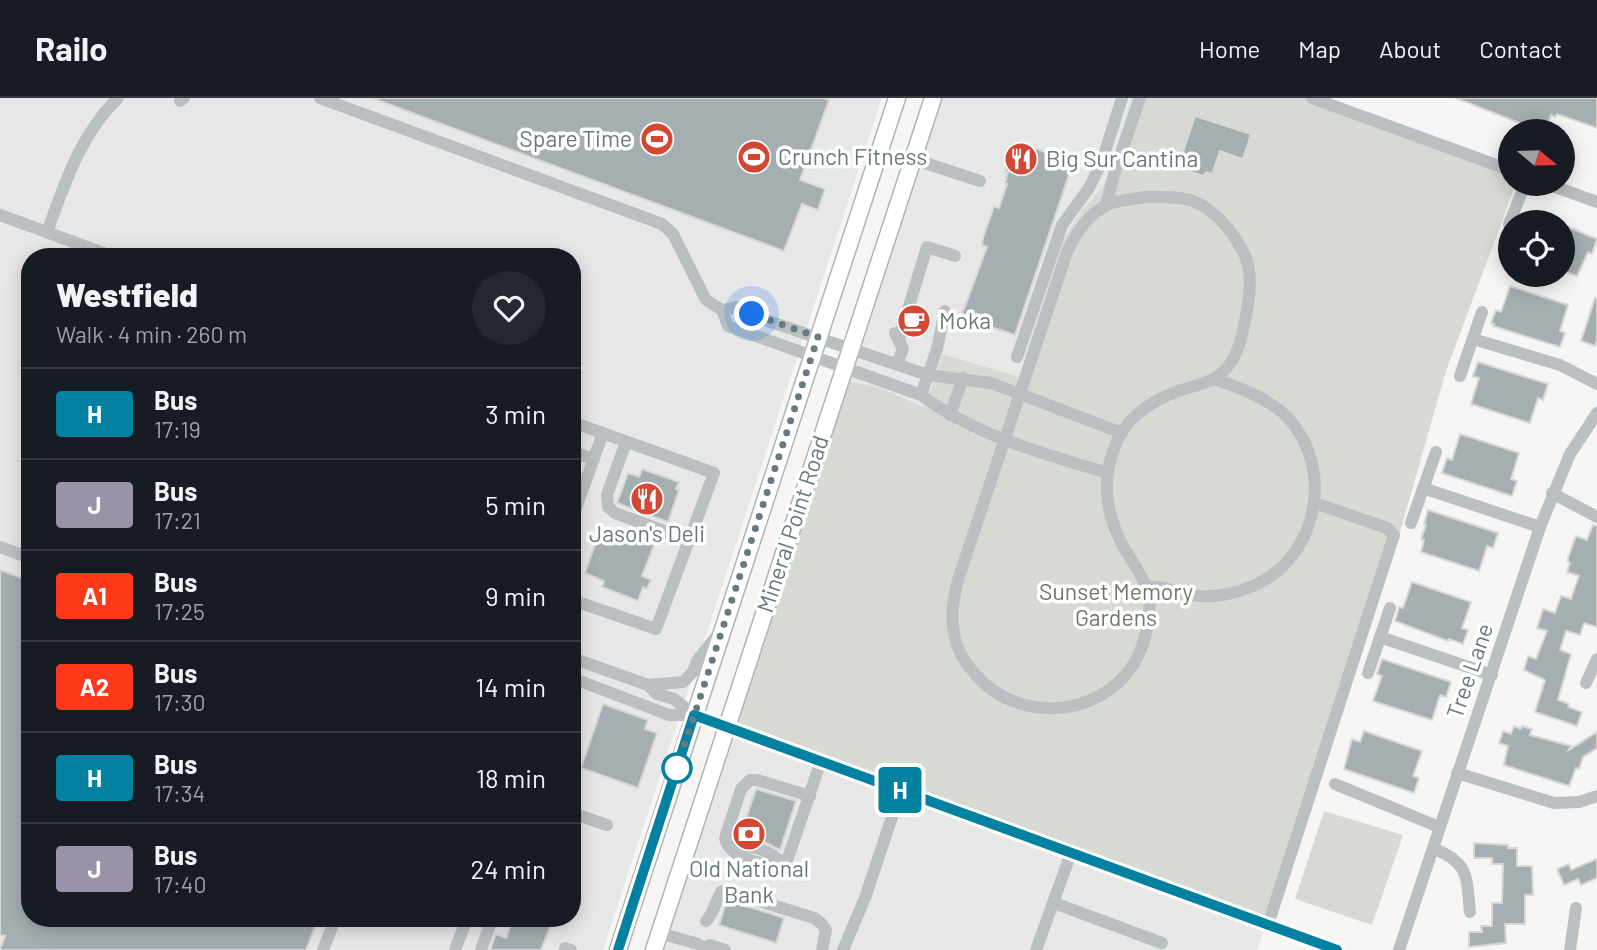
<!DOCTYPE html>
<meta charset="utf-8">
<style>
:root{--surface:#171b24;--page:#242831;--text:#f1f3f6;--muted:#9ea1a6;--line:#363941}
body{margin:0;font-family:Barlow,sans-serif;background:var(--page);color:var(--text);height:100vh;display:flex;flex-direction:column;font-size:26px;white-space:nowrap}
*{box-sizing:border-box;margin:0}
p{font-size:23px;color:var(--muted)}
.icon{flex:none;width:38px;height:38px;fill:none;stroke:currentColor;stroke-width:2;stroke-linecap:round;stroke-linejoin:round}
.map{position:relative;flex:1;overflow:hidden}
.side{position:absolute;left:21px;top:150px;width:560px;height:679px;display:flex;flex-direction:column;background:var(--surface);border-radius:28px;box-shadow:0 4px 18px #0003}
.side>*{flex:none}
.badge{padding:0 14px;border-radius:5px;font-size:24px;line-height:46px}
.needle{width:46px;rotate:109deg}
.fabs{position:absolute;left:1498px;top:21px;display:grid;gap:14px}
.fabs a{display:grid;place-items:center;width:77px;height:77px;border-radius:50%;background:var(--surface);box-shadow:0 4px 18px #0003;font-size:35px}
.you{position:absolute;width:35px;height:35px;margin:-18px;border:5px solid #fff;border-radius:50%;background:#1a73e8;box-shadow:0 0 0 10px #1a73e833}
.map>.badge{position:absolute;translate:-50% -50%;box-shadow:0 0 0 4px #fff}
.round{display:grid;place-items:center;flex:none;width:74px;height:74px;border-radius:37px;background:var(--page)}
.overview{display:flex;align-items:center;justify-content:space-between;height:119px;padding:0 35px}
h1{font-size:33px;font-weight:800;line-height:52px}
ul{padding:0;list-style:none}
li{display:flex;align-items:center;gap:21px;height:91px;padding:0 35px;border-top:2px solid var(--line)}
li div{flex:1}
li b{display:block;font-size:26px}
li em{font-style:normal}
li .badge{min-width:77px;font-weight:700;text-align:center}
header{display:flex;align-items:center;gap:42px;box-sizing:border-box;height:98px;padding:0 35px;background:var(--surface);border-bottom:2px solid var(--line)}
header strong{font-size:33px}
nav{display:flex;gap:38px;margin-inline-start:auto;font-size:24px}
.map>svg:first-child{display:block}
</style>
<header>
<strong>Railo</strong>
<nav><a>Home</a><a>Map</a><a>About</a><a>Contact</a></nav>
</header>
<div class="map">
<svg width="1597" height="852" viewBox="0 0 1597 852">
<rect width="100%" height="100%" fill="#f6f5f3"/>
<g fill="#e6e7e6" fill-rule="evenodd">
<path d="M0,0H882L603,852H0ZM30,159H572V821H30Z"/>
<polygon points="933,0 1132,0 1104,87 1081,114 1019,280 943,256 924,309 879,289 840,282"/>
<polygon points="727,629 1266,826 1257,852 654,852"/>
</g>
<g fill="#d6dad2">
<polygon points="1132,0 1312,0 1510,72 1510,86 1516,86 1446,273 1400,434 1277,812 1266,826 727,629 840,282 879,289 924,309 943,256 1019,279 1062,144 1081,114 1104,87"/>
<polygon points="1324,713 1403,737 1372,827 1295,801"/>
</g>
<g fill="#a5aeb1" stroke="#d7d7d5" stroke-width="2">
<polygon points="372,0 823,0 829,2 800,82 825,91 818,112 802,106 784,153"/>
<polygon points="1456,0 1597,0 1597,30 1557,16 1556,19 1551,17 1546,31 1532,30"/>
<polygon points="1195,18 1251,36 1243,61 1220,53 1212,76 1206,74 1204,78 1185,72 1186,68 1179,66"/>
<polygon points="1014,46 1026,50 1027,47 1073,65 1015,237 961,219 987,149 982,147 983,140 994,108 999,110 1007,86 1005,86 1008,74 1005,74"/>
<polygon points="1563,127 1597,141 1592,156 1588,154 1577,178 1563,173"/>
<polygon points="1510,188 1568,207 1560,233 1565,235 1560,249 1493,228 1494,226 1491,225 1496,212 1501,214"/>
<polygon points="1595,200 1597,201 1597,242 1595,248 1581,243"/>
<polygon points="1478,264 1548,286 1543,302 1538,300 1530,325 1471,306 1479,280 1473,278"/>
<polygon points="1460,336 1519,355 1511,381 1517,383 1512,398 1442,375 1447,360 1452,362"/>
<polygon points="642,371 679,384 676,391 679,392 668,424 617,405 628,375 639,379"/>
<polygon points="1428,412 1498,435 1493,450 1487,448 1479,473 1421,454 1424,442 1421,441 1426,427 1424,426"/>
<polygon points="1593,427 1597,428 1597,529 1584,525 1580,537 1566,533 1560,552 1571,556 1558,602 1569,606 1568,609 1582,614 1577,628 1535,614 1545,582 1524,572 1528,558 1536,561 1547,533 1537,530 1543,511 1555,515 1561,498 1571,501 1579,478 1567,474 1570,465 1568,464 1568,460 1576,438 1587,442"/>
<polygon points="605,433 614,436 615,433 654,447 642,478 651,482 647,491 643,489 638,503 602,489 604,483 585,475 596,444 600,445"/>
<polygon points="0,472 30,483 30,821 318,821 306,852 0,852 5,838 0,837"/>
<polygon points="1412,484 1471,504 1462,530 1468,532 1463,546 1449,541 1448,543 1395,523 1399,509 1403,510"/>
<polygon points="1382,561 1451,584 1446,599 1440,597 1432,622 1373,603 1382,578 1377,576"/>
<polygon points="603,606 648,622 645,631 657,635 638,690 581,670"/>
<polygon points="1514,628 1521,631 1522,628 1532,631 1530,637 1571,648 1569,652 1597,634 1597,650 1583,659 1579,671 1576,670 1569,688 1504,667 1508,648 1499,645 1503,633 1511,636"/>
<polygon points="1364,633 1422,653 1413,678 1419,680 1414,695 1344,671 1352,641 1360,644"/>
<polygon points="756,691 796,703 780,752 761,742 740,739"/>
<polygon points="1474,745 1508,747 1508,750 1517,750 1517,768 1532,768 1533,797 1525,797 1525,826 1505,826 1506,845 1469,849 1469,834 1482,834 1481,828 1492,828 1492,805 1502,805 1503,766 1492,766 1492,760 1474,760"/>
<polygon points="1597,761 1597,780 1581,787 1578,781 1564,787 1557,771 1569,766 1571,772"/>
<polygon points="727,802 784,820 776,845 719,827"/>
<polygon points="513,821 553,821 541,852 490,852 496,836 506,840"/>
</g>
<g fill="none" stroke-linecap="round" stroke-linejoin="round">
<defs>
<g id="major">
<polyline points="618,852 897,0"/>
<polyline points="654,852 933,0"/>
</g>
</defs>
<use href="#major" stroke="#aeb4b7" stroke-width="19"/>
<g stroke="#bac0c2" stroke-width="12">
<path d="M320,0L662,126L673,136L706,202L722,212L728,228L921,297C976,338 1042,355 1107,375"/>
<polyline points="1312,0 1510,72"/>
<polyline points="180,3 184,0"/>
<polyline points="913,61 980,83"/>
<polyline points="1547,86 1597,104"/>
<path d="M1145,99C1161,99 1178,98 1193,103C1216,112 1236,137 1246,160C1253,179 1249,203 1245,223C1242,240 1236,263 1222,275C1213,284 1199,286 1188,290C1160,298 1131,314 1118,341C1101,378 1104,412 1123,448C1130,461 1141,474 1146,489C1153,508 1148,533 1141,551C1114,619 1021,630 975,576C966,566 958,554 955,540C950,520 953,502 958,482L1067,154C1075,137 1088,116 1107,107C1117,102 1134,101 1145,99Z"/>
<polyline points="1106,107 1116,70 1140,0"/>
<polyline points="0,117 114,159"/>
<polyline points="1509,126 1525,86"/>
<path d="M47,134C65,85 80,37 118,0"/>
<polyline points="722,212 737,209 768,223 928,277 991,285 1122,335"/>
<polyline points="895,235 903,251 897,266"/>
<polyline points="899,241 927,149 955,158"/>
<polyline points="1473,241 1560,267 1597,286"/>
<polyline points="1017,259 1062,127 1089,90 1102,63 1122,0"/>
<polyline points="1460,278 1482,214"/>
<polyline points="921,297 937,251 945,213"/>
<polyline points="950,317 963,280"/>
<polyline points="572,324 714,375 656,531 572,502"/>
<polyline points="626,344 607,397 608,409 615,415 689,442"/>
<polyline points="572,354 594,361"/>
<polyline points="1423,390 1540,429"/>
<polyline points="1552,395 1597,419"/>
<polyline points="572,421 603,335"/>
<polyline points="1411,425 1436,354"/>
<polyline points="0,449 30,460"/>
<path d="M1147,489C1165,487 1180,496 1199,498C1219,500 1244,493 1261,484C1319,453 1333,370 1289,321C1271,301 1238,289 1214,281"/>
<polyline points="1380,539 1492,577"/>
<polyline points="572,560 648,587 657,596 674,601 694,617"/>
<polyline points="1368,575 1390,510"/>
<polyline points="572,580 669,617 694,617 727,629 1336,852"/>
<polyline points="1586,585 1597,561"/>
<polyline points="648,587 683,584 693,574 697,563 719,535"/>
<polyline points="1457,675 1554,705 1579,704 1597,698"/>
<polyline points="1335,686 1439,729"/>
<path d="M810,698L757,682H750L741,691L725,740C729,759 757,765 774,768L788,760L821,663"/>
<polyline points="572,715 607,727"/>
<path d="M731,749C745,745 772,752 781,765"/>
<path d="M1433,750C1470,766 1466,777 1470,814"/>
<polyline points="1054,805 1162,845"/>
<path d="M706,823C714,815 715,803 722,793L730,794L814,820L821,825L826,832L822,852"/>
<polyline points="1268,827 1394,437 1387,430 1315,405"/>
<polyline points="660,835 698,846"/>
<polyline points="705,849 710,847 725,852"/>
<polyline points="565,850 571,852"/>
<polyline points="323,852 335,821"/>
<polyline points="455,852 467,821"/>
<polyline points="481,852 492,821"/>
<polyline points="843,852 865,800 901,692"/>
<polyline points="1036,852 1071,755"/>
<polyline points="1399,852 1540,429 1570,356 1597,315"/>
<polyline points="1570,852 1576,810"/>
</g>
<use href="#major" stroke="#fff" stroke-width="16"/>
</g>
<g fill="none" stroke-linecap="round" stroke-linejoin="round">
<defs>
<polyline id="line" points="618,852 694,617 1337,852"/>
</defs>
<use href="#line" stroke="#fff" stroke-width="16"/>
<use href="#line" stroke="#0381a1" stroke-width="10"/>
<polyline stroke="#677981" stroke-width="7" stroke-dasharray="0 12.6" points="677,670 818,239 752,216"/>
</g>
<defs>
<symbol id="stadium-disc" viewBox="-11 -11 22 22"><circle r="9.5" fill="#d34735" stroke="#fff"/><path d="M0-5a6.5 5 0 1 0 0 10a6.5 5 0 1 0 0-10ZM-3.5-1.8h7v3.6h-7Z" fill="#fff"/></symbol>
<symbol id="restaurant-disc" viewBox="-11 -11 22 22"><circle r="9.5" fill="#d34735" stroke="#fff"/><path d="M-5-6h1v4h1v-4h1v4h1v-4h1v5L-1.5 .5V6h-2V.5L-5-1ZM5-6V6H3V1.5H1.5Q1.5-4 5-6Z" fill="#fff"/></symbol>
<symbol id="cafe-disc" viewBox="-11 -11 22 22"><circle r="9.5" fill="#d34735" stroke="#fff"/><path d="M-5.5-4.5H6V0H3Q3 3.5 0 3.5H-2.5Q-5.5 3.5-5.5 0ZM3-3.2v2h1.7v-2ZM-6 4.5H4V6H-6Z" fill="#fff"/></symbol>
<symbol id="bank-disc" viewBox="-11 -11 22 22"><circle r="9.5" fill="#d34735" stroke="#fff"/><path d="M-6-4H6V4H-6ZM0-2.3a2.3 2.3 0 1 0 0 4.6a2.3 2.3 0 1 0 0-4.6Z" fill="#fff"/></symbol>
</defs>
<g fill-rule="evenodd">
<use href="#stadium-disc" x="638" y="22" width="38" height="38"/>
<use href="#stadium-disc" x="735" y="40" width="38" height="38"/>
<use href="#restaurant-disc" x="1002" y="42" width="38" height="38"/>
<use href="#cafe-disc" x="895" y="204" width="38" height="38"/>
<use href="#restaurant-disc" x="628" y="382" width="38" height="38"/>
<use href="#bank-disc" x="730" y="717" width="38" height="38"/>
</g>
<circle fill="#fff" stroke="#0381a1" stroke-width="3.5" cx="677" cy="670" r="14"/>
<g text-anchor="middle" stroke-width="7" stroke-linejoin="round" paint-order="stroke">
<g font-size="23" fill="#677981" stroke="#fff" text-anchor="start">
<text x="632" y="49" text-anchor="end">Spare Time</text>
<text x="778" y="67">Crunch Fitness</text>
<text x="1046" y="69">Big Sur Cantina</text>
<text x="939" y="231">Moka</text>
<text x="647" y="444" text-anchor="middle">Jason's Deli</text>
<text x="749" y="779" text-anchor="middle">Old National<tspan x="749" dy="26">Bank</tspan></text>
</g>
<g font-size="23" fill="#677981" stroke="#fff">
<text transform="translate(793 426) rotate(-72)" y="8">Mineral Point Road</text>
<text transform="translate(1470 573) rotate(-71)" y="8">Tree Lane</text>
</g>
<g font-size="23" fill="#6c7966" stroke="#fff">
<text x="1116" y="502">Sunset Memory<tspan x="1116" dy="26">Gardens</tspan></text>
</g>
</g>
</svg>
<div class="fabs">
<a><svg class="needle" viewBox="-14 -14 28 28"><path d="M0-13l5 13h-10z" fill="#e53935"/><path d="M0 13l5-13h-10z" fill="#9ea1a6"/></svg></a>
<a><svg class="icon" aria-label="locate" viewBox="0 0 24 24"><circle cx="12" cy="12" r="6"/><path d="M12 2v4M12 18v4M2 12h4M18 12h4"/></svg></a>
</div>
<div class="you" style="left:752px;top:216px"></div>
<b class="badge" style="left:900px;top:692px;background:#0381a1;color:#fff">H</b>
<section class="side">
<div class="overview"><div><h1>Westfield</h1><p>Walk · 4 min · 260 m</p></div><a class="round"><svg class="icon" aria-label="heart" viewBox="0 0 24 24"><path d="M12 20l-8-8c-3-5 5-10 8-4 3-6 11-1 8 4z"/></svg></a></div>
<ul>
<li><span class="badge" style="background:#0381a1;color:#fff">H</span><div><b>Bus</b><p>17:19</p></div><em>3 min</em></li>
<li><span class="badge" style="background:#9b92aa;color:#fff">J</span><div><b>Bus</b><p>17:21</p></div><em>5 min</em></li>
<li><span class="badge" style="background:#ff391a;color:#fff">A1</span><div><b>Bus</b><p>17:25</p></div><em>9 min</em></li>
<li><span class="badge" style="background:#ff391a;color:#fff">A2</span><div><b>Bus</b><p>17:30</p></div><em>14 min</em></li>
<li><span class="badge" style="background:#0381a1;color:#fff">H</span><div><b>Bus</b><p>17:34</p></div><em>18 min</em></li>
<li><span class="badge" style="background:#9b92aa;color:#fff">J</span><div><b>Bus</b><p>17:40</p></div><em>24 min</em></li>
</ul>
</section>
</div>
